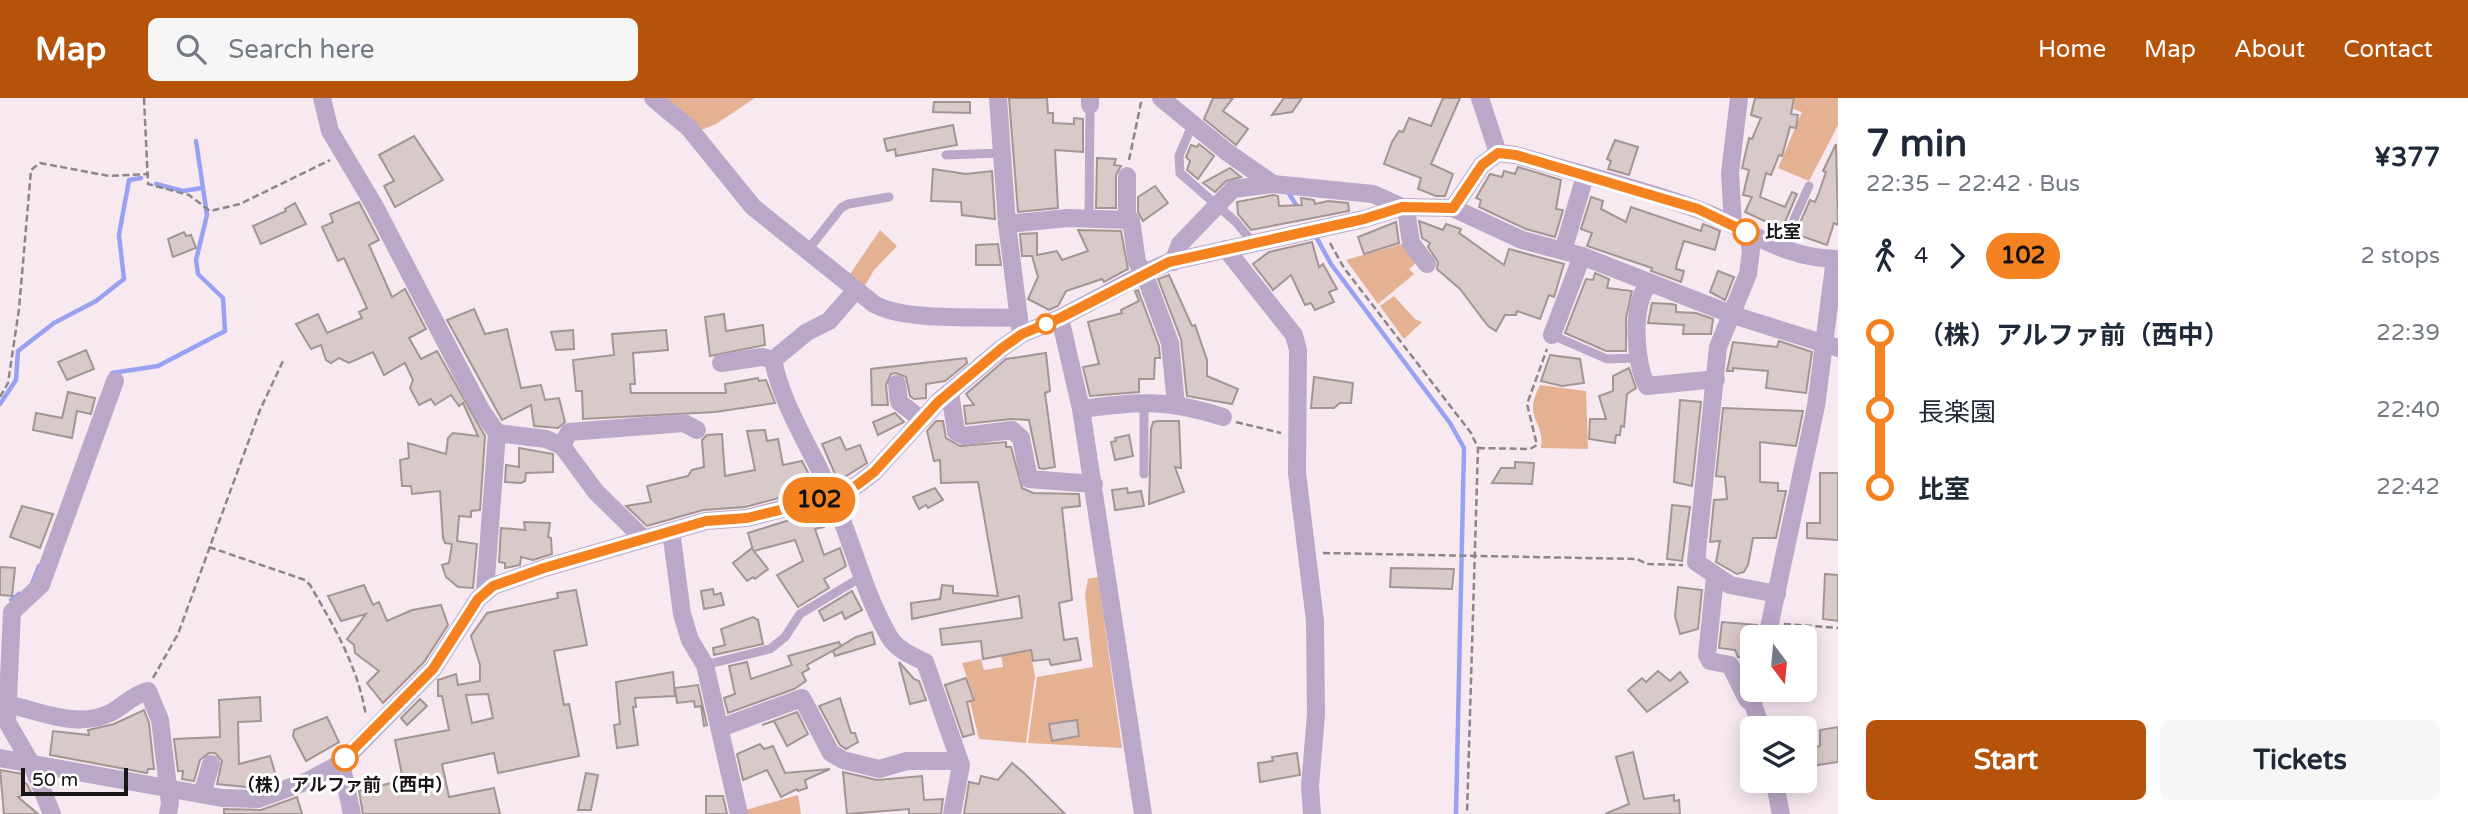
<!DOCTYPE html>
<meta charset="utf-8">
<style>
:root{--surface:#fff;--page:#f6f6f7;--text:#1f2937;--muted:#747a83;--accent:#b45309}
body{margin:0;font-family:"Varela Round","Noto Sans JP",sans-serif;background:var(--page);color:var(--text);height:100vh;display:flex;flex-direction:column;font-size:26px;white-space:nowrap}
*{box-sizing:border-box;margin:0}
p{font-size:23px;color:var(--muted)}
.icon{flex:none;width:38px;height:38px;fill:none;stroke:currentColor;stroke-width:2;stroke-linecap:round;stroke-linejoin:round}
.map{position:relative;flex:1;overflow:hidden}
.sheet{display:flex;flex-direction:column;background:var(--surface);width:630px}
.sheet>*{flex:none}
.badge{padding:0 14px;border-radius:23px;font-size:24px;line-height:46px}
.needle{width:46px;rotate:164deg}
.controls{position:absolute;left:1740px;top:527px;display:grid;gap:14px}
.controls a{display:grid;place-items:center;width:77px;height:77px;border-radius:10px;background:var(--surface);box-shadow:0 4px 18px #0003;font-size:35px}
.scale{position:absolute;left:21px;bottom:18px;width:107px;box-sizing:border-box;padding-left:7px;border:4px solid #1a1517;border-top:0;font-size:19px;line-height:24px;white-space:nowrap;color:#1a1517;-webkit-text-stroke:5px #fff;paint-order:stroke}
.map>.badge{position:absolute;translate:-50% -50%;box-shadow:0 0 0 4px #fff}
.legs{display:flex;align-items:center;gap:10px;height:77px;padding:0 28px;font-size:23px}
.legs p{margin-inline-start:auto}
.headline{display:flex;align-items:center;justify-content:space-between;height:119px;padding:0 28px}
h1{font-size:38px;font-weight:800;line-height:52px}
.primary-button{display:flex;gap:14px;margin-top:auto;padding:14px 28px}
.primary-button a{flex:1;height:80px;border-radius:10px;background:var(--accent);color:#fff;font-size:28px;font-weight:800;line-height:80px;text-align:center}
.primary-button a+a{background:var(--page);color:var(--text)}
ul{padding:0 28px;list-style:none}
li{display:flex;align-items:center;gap:24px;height:77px;font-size:26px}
li i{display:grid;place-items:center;width:10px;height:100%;margin:0 9px;background:currentColor}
li i::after{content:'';width:18px;height:18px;margin:-9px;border:5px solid;border-radius:50%;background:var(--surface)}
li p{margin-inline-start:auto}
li:first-child i{background:linear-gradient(#0000 50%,currentColor 0)}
li:last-child i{background:linear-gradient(currentColor 50%,#0000 0)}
header{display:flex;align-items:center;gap:42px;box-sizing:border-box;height:98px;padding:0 35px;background:var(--accent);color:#fff}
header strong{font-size:33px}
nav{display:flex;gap:38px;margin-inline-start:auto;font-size:24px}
.search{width:490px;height:63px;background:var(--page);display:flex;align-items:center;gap:18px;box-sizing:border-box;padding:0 24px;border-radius:10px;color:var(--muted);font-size:26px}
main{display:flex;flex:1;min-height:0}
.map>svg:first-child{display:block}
</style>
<header>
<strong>Map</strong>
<div class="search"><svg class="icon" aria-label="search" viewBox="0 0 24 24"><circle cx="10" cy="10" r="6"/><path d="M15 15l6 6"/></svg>Search here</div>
<nav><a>Home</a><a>Map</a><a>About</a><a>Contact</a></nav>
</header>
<main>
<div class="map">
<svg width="1838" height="716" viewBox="0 0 1838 716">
<rect width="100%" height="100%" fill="#f8e9f1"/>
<g fill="#e4b292">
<polygon points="660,0 755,0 716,26 697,34"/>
<polygon points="1795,0 1838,0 1838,27 1809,83 1778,70 1802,14 1793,11"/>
<polygon points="880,132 897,148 874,172 863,191 848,179"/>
<polygon points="1405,145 1418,163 1409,171 1414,176 1378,206 1346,162"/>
<polygon points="1394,198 1415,221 1422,224 1404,241 1380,208"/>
<path d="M1540,287L1586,293L1588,351L1541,350C1545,320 1522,323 1540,287Z"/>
<polygon points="1098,479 1122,650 1028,645 1037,579 1093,569 1085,497 1088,481"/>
<polygon points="1030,553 1035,578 1026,645 979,641 970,604 975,602 962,565 981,561 984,572 1003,569 1001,557"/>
<polygon points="798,697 801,716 743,716 742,713"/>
</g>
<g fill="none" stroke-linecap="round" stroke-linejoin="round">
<g stroke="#98a2f0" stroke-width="4.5">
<polyline points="156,86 183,93 202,90"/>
<polyline points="1288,94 1298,110"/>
<polyline points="1314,135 1331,166 1450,325 1464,350 1456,716"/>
<polyline points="110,280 112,275 158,268 225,233 223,200 198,176 196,162 207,117 196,43"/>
<polyline points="0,306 16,282 18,253 54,225 96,203 124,181 119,137 129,82 141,80"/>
<polyline points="32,486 39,468"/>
<polyline points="11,502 19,496"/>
</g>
</g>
<g fill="#d9c9c8" stroke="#a49594" stroke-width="2" fill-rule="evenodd">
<polygon points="1009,0 1047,0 1048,15 1053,15 1053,25 1074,26 1074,20 1083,21 1083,54 1055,52 1058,110 1018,114"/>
<polygon points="1213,0 1233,0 1223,13 1248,31 1236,47 1204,21"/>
<polygon points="1284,0 1302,0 1292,14 1272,17"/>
<polygon points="1443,0 1460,0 1431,66 1453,76 1445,98 1436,98 1418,91 1421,80 1384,66 1392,44 1399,33 1403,34 1409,20 1431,28"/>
<polygon points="1755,0 1794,0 1791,16 1798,17 1796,30 1790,29 1782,58 1779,57 1771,77 1766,75 1760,99 1785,109 1792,94 1797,96 1782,131 1745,114 1752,99 1743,97 1749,72 1742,70 1749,40 1752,41 1761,20 1751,17"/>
<polygon points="934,4 970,4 970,15 933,14"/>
<polygon points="953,27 957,47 896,58 895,51 887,53 884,41"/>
<polygon points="414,38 443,82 395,109 384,88 394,83 379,57"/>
<polygon points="1615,42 1638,49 1629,77 1608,71 1611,63 1607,61"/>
<polygon points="1199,46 1214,58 1198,81 1187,72 1190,63 1186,59 1191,47 1197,49"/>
<polygon points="1836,46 1838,127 1834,125 1827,147 1795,136 1810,102 1815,104 1818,97 1826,74 1823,73"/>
<polygon points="1097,60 1116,61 1114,67 1121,68 1116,77 1116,110 1096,110"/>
<polygon points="1518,69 1561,82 1556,111 1563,112 1555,139 1526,131 1479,109 1481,102 1476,100 1490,76 1502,79 1504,73 1515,76"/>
<polygon points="1230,70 1241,79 1226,83 1215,94 1203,85"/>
<polygon points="933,71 966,76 992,73 995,121 962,117 961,104 931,103"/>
<polygon points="1155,88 1168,105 1143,123 1138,114 1138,99"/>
<polygon points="1273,97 1278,98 1279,108 1302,107 1301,100 1314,102 1315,106 1328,103 1348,105 1349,113 1251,132 1238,116 1237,104"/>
<polygon points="1591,99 1603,103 1601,111 1626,124 1631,109 1701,133 1703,126 1711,129 1720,133 1715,152 1684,143 1677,165 1676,171 1684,173 1681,184 1651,173 1652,170 1587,148 1592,135 1581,131"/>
<polygon points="359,104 379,142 369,147 392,199 405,191 426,231 409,240 421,261 437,253 485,338 480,412 471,413 471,419 459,418 457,443 477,446 473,490 458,489 446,479 442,467 449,465 452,446 445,445 443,440 440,393 412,396 411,388 402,388 400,362 409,360 408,345 446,356 448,340 453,335 478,338 463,305 459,308 451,297 435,307 431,301 419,307 410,290 413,282 405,265 384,277 373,254 349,265 339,260 331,265 326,262 321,247 311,251 296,226 318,216 327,235 362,220 359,214 367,210 344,160 338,163 322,129 333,124 330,116"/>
<polygon points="295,105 306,126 261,146 253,128 286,113 285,111"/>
<polygon points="1419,123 1443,132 1446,126 1461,131 1459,135 1504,167 1509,151 1564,166 1554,199 1549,197 1540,221 1517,213 1516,217 1505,217 1496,233 1488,228 1460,191 1437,171 1438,164 1428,149 1430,145 1422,140"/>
<polygon points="1396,124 1399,145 1364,156 1358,139"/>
<polygon points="1078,132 1121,133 1128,171 1104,184 1102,181 1066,193 1058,208 1049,212 1028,201 1038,179 1032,158 1022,158 1020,136 1037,135 1037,157 1057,153 1062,162 1088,153"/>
<polygon points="184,134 186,138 191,137 196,150 173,159 168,141"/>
<polygon points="1312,144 1319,169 1323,166 1337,191 1329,194 1334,204 1315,212 1311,205 1305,207 1291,177 1273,192 1253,166 1269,154"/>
<polygon points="998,146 1001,167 976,167 976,147"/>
<polygon points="1718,173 1734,179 1725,202 1710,194"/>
<polygon points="1595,175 1609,181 1607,190 1632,193 1626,220 1626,253 1606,253 1565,235 1586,181 1593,182"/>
<polygon points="1169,177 1192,228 1195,227 1207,262 1207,278 1238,291 1232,306 1187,298 1181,241 1158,181"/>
<polygon points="1138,192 1159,248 1160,260 1155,260 1154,281 1139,281 1139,294 1090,298 1083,269 1099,266 1088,224 1122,215 1121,212 1139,203 1135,193"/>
<polygon points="1652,205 1672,206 1676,207 1676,214 1696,215 1713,221 1711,236 1683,236 1684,227 1648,225"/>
<polygon points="474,211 485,236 507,231 521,290 541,287 545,302 559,300 565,324 558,330 534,328 531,307 502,322 447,222"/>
<polygon points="724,216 726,233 763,227 765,247 710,258 705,219"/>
<polygon points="573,232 574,251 556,252 551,234"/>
<polygon points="666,232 668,252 633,255 635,286 630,286 631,295 726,295 725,286 758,280 759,283 766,282 775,305 715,314 583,321 582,293 576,293 573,262 614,257 612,236"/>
<polygon points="1779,243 1812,254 1806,295 1766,290 1768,273 1733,270 1733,273 1727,273 1733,244 1777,249"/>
<polygon points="86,252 94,271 67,282 58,264"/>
<polygon points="1046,255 1050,293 1045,295 1055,369 1043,371 1039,370 1029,322 1011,321 966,326 964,308 974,307 966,296 1006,261"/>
<polygon points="1550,257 1580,261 1584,285 1562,288 1541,283"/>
<polygon points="966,260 967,265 945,283 926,286 926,300 914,301 910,298 906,279 896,275 891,276 886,287 888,307 872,307 871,271"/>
<polygon points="1629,270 1636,290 1627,296 1624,329 1621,328 1620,337 1616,337 1615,345 1589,341 1590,321 1606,321 1599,298 1613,293 1613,278"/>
<polygon points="1314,279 1353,285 1351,305 1340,305 1334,310 1311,310"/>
<polygon points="68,294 95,300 91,316 77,313 72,340 33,332 36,315 62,320"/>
<polygon points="1680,302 1701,304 1692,388 1674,384"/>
<polygon points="1723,310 1803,313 1796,348 1760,344 1760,384 1778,385 1778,393 1786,393 1776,440 1753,440 1748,467 1744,474 1737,476 1716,464 1720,443 1710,444 1714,402 1727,401 1725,379 1716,378"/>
<polygon points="895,315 904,324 878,337 873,324"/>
<polygon points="936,323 943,323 946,340 960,348 1006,344 1006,349 1011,349 1022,390 1033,395 1079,396 1080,408 1062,410 1072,502 1059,505 1064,542 1077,540 1081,562 1051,567 1049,561 1033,563 1031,552 983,561 981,543 942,547 940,531 1022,520 1019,498 912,521 911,505 940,501 942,487 953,488 953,495 998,498 978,384 941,385 940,362 934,363 927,333"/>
<polygon points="1158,323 1179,323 1181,370 1175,369 1184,394 1149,406 1151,331 1153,324"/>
<polygon points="765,332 767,343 778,341 783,367 802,363 816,390 745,409 703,412 647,428 626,408 651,404 647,388 688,378 692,372 704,369 702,342 707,337 722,336 725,378 755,372 747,333"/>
<polygon points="1129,337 1133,358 1115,362 1111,344 1116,343 1115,340"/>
<polygon points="840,339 846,352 860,347 867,365 838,383 822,346"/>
<polygon points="519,350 553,356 553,374 526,375 525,383 521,385 505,384 506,367 519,369"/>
<polygon points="1515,364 1534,365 1532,386 1492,385 1501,370 1515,370"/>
<polygon points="1820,375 1838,375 1838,442 1807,440 1807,425 1820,425"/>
<polygon points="935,390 943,402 928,410 926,407 919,411 913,399"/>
<polygon points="1127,390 1128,395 1141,393 1144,408 1115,412 1112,392"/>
<polygon points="1672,407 1690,409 1682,463 1667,461"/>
<polygon points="22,408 53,416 40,450 10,439"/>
<polygon points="825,411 829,421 823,422 824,429 815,431 824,457 840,450 846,468 824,481 829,490 798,509 777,477 803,463 795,442 754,453 768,471 755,481 753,479 747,483 733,465 752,450 753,452 748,435"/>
<polygon points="524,424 550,425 548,439 551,440 552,456 533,462 521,459 520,467 505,470 505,465 499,464 501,430 525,432"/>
<polygon points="0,469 15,470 12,498 0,497"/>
<polygon points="1391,470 1454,471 1452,491 1390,489"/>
<polygon points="1825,476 1838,477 1838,523 1823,521"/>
<polygon points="364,487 373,507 379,504 387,523 412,512 441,507 448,527 424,564 383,605 367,585 379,573 355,555 354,547 347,541 366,516 341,523 328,498"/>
<polygon points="1678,489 1702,492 1698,531 1680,536 1675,518"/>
<polygon points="713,491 714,497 721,495 724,507 704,511 701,493"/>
<path d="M576,492L587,547L554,553L564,607L569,606L579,658L498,675L494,655L442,666L449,699L494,690L500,716H363L359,693L403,682L395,642L449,632L442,598H438V582L456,576L458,587L480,583V567L471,538L487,515L558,500L557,495ZM488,596L493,620L472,625L466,597Z"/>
<polygon points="852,493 862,512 845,521 842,514 824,523 819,513"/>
<polygon points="753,519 758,522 763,546 714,557 713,550 725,547 721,531"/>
<polygon points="1722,524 1757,527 1756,539 1752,539 1752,560 1738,559 1735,552 1719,550"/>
<polygon points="872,534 875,546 835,558 833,553 856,539"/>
<polygon points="839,544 841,548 807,567 809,571 802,575 806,583 794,591 728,615 724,600 735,596 729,568 747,564 751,581 792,567 788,558"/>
<polygon points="899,564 914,581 919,583 926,602 910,606"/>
<polygon points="1658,573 1670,583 1680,574 1688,584 1647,614 1628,592 1642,580 1646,584"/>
<polygon points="673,574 675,598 635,600 636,609 633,609 638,647 617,650 614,627 620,626 616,584"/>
<polygon points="966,580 974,602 967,604 974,636 963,639 945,587"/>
<polygon points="698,587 707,627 704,628 701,608 695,609 694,603 677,605 675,590"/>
<polygon points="260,599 261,623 238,624 239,666 270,658 276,678 256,690 217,686 222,663 215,655 209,655 200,662 194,683 182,681 183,673 178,673 174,641 220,639 219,602"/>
<polygon points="840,600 851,635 855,635 858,644 846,651 840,647 819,608"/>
<polygon points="420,601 427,608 407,627 401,620"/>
<polygon points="144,612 149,625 154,671 148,671 147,675 50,657 53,633 89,637 88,632 114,626"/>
<polygon points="797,614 808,636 787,648 774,623 762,627"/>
<polygon points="327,619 339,644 306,663 293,638 294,632"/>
<polygon points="1077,622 1079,638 1052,643 1049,626"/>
<polygon points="1838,629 1838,664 1804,669 1804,652 1820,648 1820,632"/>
<polygon points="760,646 764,651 773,648 785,675 830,671 805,682 807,690 798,693 797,691 781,699 767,672 743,682 737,656"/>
<polygon points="1633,654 1644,701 1674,697 1674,703 1679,702 1680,716 1605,716 1629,706 1616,659"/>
<polygon points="1297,655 1300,677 1260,684 1258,665 1273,663 1272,659"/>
<polygon points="1012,665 1024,675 1065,716 964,716 969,684 979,686 981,678 998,682"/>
<polygon points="0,672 23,676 22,684 27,686 31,694 18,699 38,716 4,716"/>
<polygon points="843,674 877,682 922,678 924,702 943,701 941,716 909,716 909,711 847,716"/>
<polygon points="586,675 598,677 591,712 578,712"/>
<polygon points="706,698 723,698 727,716 706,716"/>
<polygon points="297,699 302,716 224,716 224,711 261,712"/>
</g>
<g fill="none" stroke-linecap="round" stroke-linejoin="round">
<g stroke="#8f848a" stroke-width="2.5" stroke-dasharray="7 3.5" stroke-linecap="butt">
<polyline points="144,0 148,86 189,97 210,113 240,106 330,62"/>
<polyline points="1129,62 1142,0"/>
<polyline points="1330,145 1344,170 1471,335 1478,350 1467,716"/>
<polyline points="0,299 8,285 19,211 31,72 40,65 109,78 149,76"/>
<polyline points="1236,324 1281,335"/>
<polyline points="1478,350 1530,351 1537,347 1527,306 1547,251"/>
<path d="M209,449L305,482L310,487C335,530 358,569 366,618"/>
<polyline points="1323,455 1637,461 1647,466 1683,467"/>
<polyline points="1784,526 1838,530"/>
<polyline points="153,580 178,536 260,312 283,263"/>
</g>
<g stroke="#bba7c8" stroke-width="9">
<polyline points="1192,27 1179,58 1180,75 1236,124 1253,145"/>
<polyline points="946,57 1000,55"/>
<polyline points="1089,121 1090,7"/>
<polyline points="1781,150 1809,88"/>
<polyline points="807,153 841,110 848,106 889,99"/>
<polyline points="1552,237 1607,261 1636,260"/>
<polyline points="1144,376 1144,304"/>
<polyline points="705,567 770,551 785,539 800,516 863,478"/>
</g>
<g stroke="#bba7c8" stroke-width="18">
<polyline points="322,0 330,33 374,107 481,312 497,335 485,493"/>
<path d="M653,0L689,30L753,109L874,206C906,224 980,218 1019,220"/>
<polyline points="998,0 1007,126 1020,229"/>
<polyline points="1161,0 1227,54 1273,86 1373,96 1402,109 1407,118 1411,145 1427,166"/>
<polyline points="1480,0 1498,55"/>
<polyline points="1090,7 1090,0"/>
<polyline points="1127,78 1127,120"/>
<polyline points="1453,110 1522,142 1582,158 1733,217 1838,250"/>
<polyline points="1007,126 1068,120 1131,122 1137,164 1144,175 1170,245 1176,306"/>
<polyline points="1733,127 1730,75 1739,0"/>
<polyline points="1747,135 1751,152 1748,176 1718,249 1696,464 1730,487 1777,496"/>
<polyline points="1226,151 1294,237 1298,252 1297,375 1315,523 1316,617 1310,688 1312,716"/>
<polyline points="1563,153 1585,78"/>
<polyline points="1173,164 1180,146 1233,91 1273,86"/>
<path d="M1650,185C1630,204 1635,266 1647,288L1716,281"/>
<path d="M856,192L829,223L807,234L773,262C783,312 816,358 835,405C854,449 865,498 890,540C898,552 912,558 925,564L961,667L952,716"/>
<polyline points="1060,220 1081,311 1143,716"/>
<polyline points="1552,237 1582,158"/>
<polyline points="721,265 762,259 773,262"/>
<polyline points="897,286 899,304 921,321"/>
<polyline points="950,294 956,334 964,338 1012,332 1021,340 1029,381 1094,386"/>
<path d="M1081,311C1139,303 1167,301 1223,319"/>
<polyline points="497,335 546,341 562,348 596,394 644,441"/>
<polyline points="562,348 569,334 684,325 697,332"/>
<polyline points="671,433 682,516 690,542 705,567 739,716"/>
<polyline points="1715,479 1707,557 1710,563 1730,567 1747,601 1753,606"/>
<polyline points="1767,539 1816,308 1835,161"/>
<polyline points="1756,592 1753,606 1761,630"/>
<path d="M7,606C40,613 77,631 110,615C124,608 132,597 148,593L160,622L170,705L168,716"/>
<polyline points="720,630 802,600 831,655 843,662 879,671 907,663 959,663"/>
<path d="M0,660L222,700L258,701L308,683L341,665L433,571L478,501L493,488L544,470L706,423L747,420L832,398L857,387L874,374L938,304L1002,250L1022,236L1060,220L1151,172L1169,164L1364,121L1402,109L1453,110L1482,67L1498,55L1516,57C1576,75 1638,90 1697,111C1747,129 1781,161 1838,161"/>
<polyline points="341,665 352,716"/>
<polyline points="1774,682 1781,716"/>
<polyline points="202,696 211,666"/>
<polyline points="52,716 32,667 7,624 12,514 41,487 115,283"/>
</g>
</g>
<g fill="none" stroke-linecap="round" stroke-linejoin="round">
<defs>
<polyline id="line-1" points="345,660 433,571 478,501 493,488 544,470 706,423 747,420 824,401 857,387 874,374 938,304 1002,250 1022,236 1060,220 1169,164 1364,121 1402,109 1453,110 1482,67 1498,55 1516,57 1698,111 1746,134"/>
</defs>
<use href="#line-1" stroke="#fff" stroke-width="16"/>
<use href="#line-1" stroke="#f58220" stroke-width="10"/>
</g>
<g fill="#fff" stroke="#f58220" stroke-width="3.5">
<circle cx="1746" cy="134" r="12"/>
<circle cx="1046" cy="226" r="9"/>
<circle cx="345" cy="660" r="12"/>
</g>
<g text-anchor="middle" stroke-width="6" stroke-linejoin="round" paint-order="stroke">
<g font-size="18" font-weight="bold" fill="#1a1517" stroke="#fff" text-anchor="start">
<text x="1765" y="140">比室</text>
<text x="345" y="693" text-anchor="middle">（株）アルファ前（西中）</text>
</g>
</g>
</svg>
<div class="controls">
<a><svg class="needle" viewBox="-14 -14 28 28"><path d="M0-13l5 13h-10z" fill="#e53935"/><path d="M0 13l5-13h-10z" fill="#747a83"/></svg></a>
<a><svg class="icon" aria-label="layers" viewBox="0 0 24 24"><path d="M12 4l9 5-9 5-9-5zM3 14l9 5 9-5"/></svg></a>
</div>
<div class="scale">50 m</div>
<b class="badge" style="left:819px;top:402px;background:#f58220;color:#111">102</b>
</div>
<section class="sheet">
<div class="headline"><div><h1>7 min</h1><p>22:35 – 22:42 · Bus</p></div><b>¥377</b></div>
<div class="legs"><svg class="icon" aria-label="walk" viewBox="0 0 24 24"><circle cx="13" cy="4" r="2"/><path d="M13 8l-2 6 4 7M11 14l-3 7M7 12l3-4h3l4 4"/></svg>4<svg class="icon" aria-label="forward" viewBox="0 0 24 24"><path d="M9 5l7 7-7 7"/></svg><b class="badge" style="background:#f58220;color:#111">102</b><p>2 stops</p></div>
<ul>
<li><i style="color:#f58220"></i><b>（株）アルファ前（西中）</b><p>22:39</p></li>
<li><i style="color:#f58220"></i><span>長楽園</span><p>22:40</p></li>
<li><i style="color:#f58220"></i><b>比室</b><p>22:42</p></li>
</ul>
<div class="primary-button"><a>Start</a><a>Tickets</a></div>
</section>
</main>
